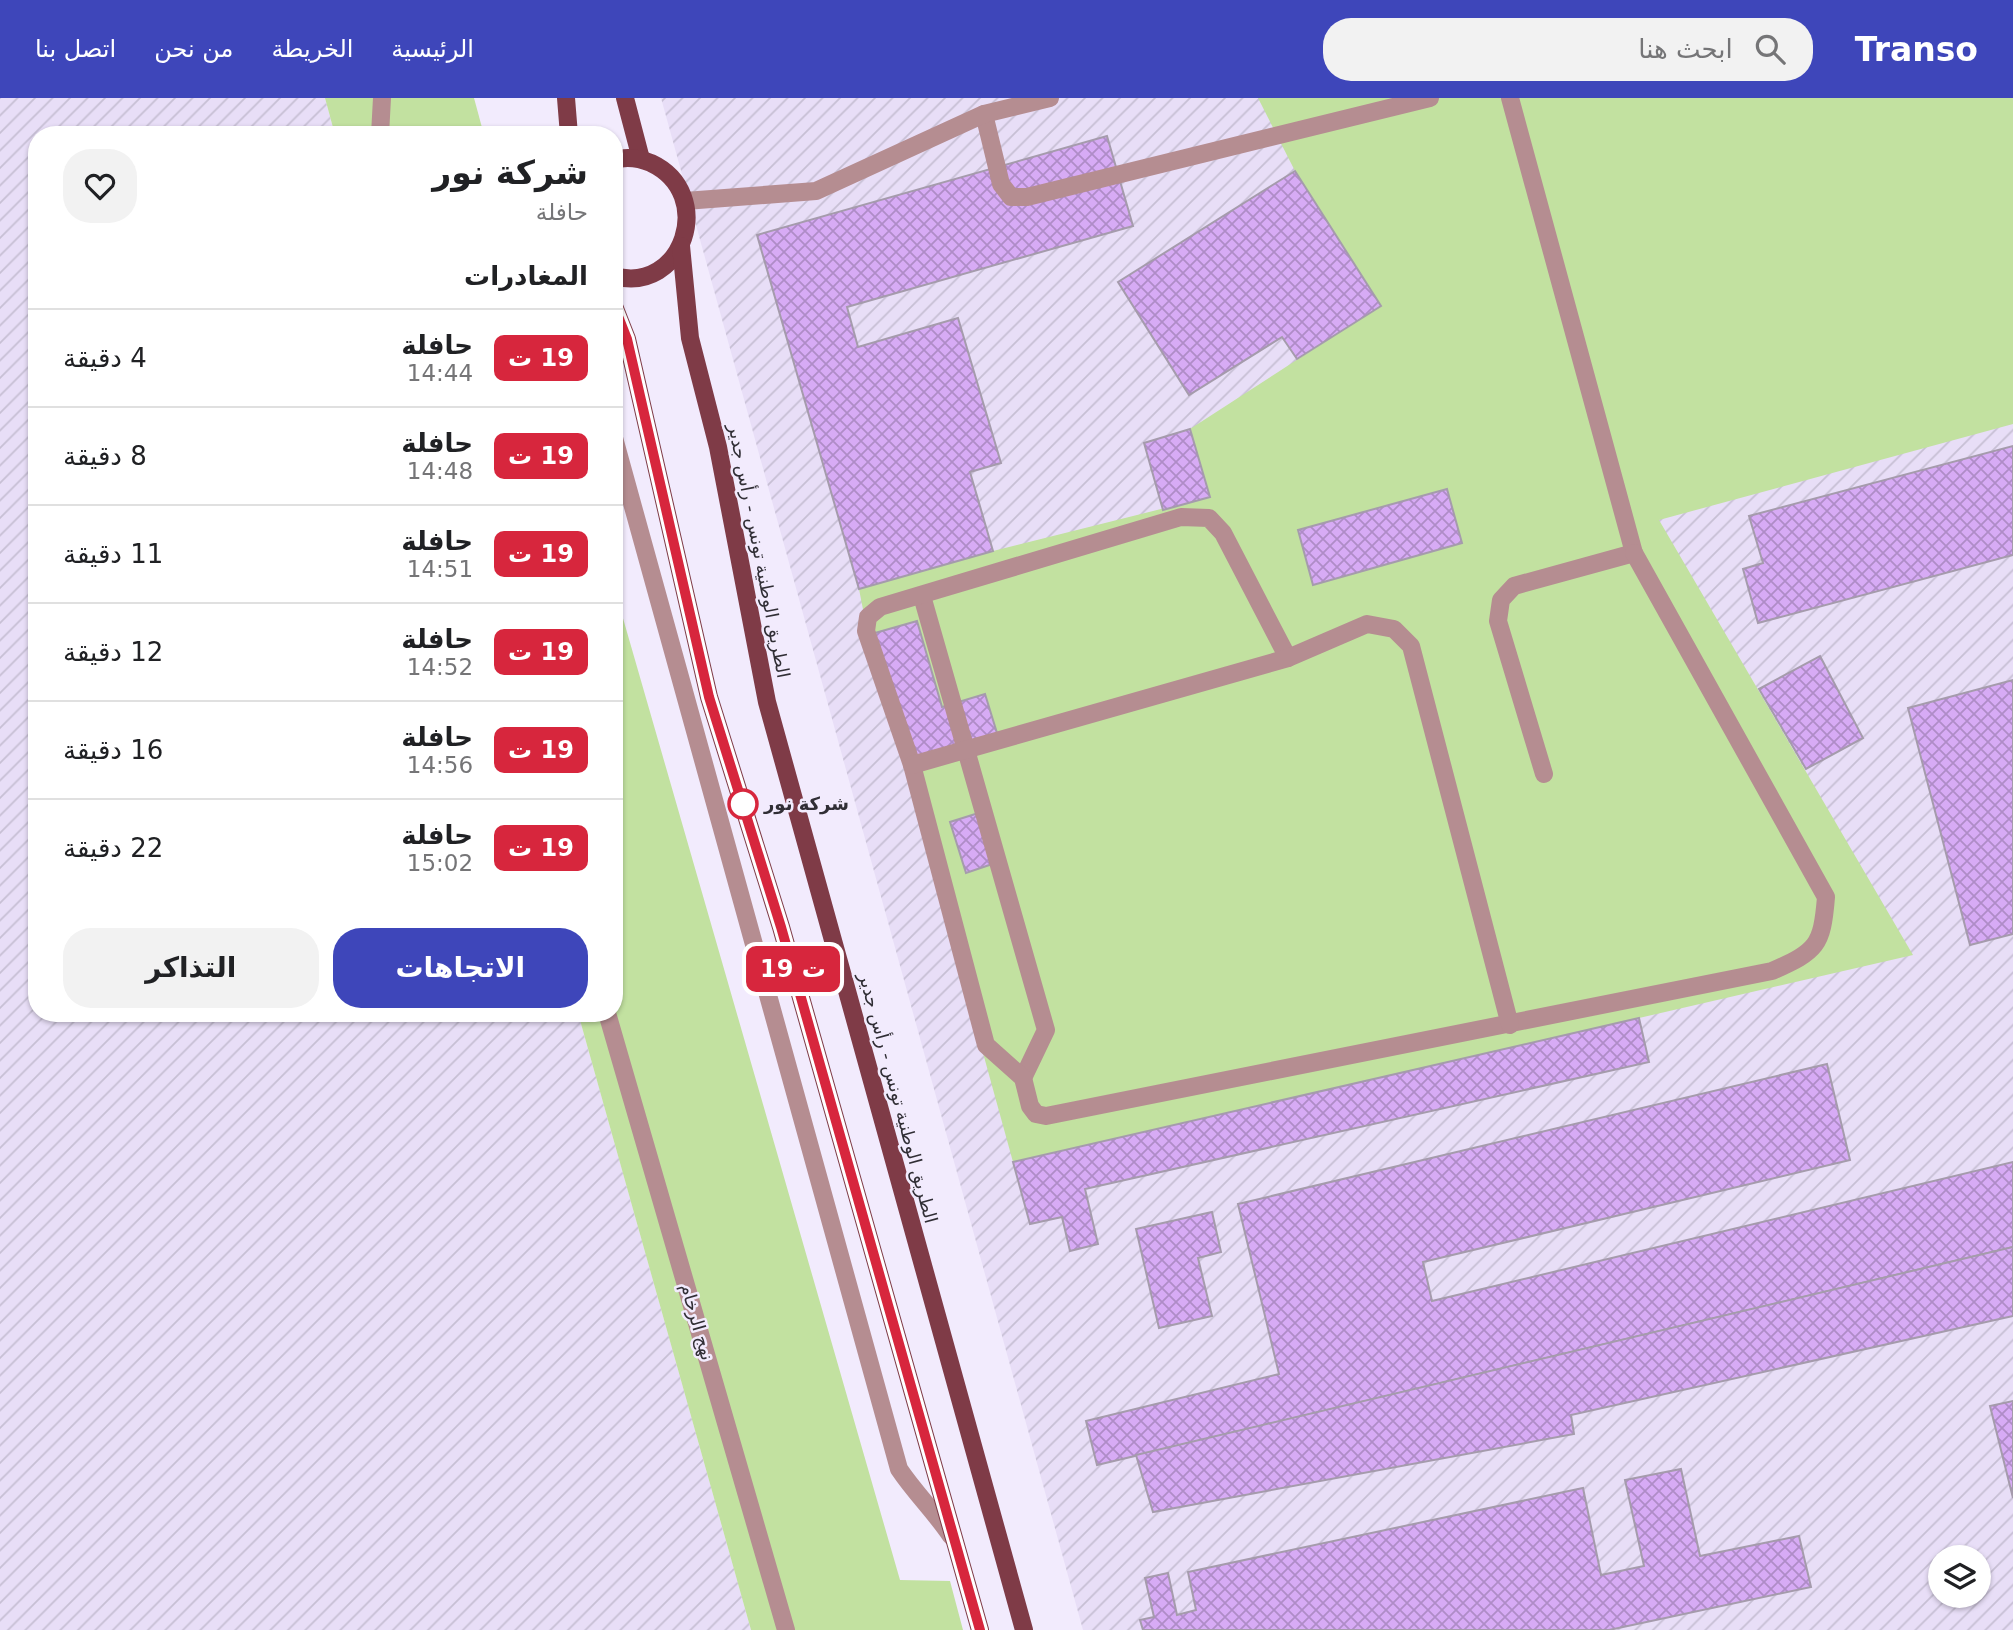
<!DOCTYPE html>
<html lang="ar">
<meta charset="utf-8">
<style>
:root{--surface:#fff;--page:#f2f2f2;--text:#202124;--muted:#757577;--line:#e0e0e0;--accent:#3e46ba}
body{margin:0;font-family:"DejaVu Sans","Noto Sans Arabic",sans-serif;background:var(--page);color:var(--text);direction:rtl;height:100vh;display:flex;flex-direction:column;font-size:26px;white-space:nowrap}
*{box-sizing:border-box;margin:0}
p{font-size:23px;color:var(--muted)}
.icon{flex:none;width:38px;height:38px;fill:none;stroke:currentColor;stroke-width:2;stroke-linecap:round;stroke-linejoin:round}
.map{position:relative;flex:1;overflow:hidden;direction:ltr}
.sheet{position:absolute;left:28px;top:28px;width:595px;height:896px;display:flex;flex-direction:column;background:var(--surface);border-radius:28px;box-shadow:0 2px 5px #0004;direction:rtl}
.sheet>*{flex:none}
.badge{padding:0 14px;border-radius:10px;font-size:24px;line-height:46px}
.controls{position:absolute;left:1928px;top:1447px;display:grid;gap:14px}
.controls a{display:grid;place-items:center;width:63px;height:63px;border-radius:50%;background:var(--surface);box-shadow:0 2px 5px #0004;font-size:35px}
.map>.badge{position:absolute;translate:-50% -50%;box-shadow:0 0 0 4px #fff}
h2{padding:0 35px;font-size:26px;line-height:63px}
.round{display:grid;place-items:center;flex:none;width:74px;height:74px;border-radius:28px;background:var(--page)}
.headline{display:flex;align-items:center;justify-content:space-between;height:119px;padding:0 35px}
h1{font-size:33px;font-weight:700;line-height:52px}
.primary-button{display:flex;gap:14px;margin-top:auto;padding:14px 35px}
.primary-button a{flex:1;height:80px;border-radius:28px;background:var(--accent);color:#fff;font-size:28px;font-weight:700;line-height:80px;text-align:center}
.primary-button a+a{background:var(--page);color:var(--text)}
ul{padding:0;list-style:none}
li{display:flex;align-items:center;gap:21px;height:98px;padding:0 35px;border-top:2px solid var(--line)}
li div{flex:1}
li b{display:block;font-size:26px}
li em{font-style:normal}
li .badge{min-width:77px;font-weight:700;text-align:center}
header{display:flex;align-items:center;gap:42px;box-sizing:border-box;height:98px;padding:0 35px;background:var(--accent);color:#fff}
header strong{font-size:33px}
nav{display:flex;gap:38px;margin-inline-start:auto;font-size:24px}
.search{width:490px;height:63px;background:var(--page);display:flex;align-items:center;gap:18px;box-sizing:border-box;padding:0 24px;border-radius:28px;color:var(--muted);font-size:26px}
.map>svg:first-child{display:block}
</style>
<header>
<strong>Transo</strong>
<div class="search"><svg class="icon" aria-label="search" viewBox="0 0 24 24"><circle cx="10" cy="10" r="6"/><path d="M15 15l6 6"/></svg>ابحث هنا</div>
<nav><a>الرئيسية</a><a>الخريطة</a><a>من نحن</a><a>اتصل بنا</a></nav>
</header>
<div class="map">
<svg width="2013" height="1532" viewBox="0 0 2013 1532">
<defs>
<pattern id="industrial-furrows" width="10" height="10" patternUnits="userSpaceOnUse" patternTransform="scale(1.75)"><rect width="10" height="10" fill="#e8def7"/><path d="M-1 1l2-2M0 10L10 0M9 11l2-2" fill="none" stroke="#c7bfd4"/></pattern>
<pattern id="building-cross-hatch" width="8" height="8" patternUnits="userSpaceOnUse" patternTransform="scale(1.75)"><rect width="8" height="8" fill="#d7abf5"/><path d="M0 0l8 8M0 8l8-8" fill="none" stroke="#af8cc7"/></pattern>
</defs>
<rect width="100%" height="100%" fill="#f2ebfd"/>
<g fill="url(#industrial-furrows)" fill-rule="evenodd">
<polygon points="0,0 325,0 335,37 37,37 37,915 578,915 751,1532 0,1532"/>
<path d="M661,0H2013V1532H1083ZM1941,1460H1979V1498H1941Z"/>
</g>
<g fill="#c2e1a0">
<polygon points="325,0 474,0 484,37 335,37"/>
<polygon points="1258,0 2013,0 2013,326 1659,422 1913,857 1013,1064 868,537 859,491 993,453 1209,399 1190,331 1380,208 1295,73"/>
<polygon points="614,489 900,1482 950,1483 963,1532 751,1532 578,915 614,915"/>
</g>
<g fill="url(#building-cross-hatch)" stroke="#a59bac" stroke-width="2">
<polygon points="1107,38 1133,128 847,209 858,249 958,220 1001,365 970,374 993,453 859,491 757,137"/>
<polygon points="1295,73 1381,208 1297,261 1282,239 1189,297 1118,184"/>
<polygon points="1190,331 1210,399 1163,412 1144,345"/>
<polygon points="2013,348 2013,457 1758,525 1743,471 1763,465 1749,418"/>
<polygon points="1447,391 1462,445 1313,487 1298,432"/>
<polygon points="917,523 942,609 985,596 1001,648 907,675 868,537"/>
<polygon points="1820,558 1863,640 1806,671 1759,591"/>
<polygon points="2013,582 2013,836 1970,847 1908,610"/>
<polygon points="988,712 1004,762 966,775 950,724"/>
<polygon points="1639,920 1649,964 1085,1091 1098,1146 1070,1153 1062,1119 1030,1126 1013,1064"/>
<polygon points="1827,966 1850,1062 1423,1164 1432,1203 2013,1064 2013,1149 1097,1367 1086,1323 1279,1276 1238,1106"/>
<polygon points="1212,1114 1221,1154 1198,1160 1212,1218 1159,1230 1136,1131"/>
<polygon points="2013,1149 2013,1218 1571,1317 1574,1336 1153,1414 1136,1357"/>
<polygon points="2013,1303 2013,1400 1990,1308"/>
<polygon points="1681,1371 1700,1458 1799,1438 1811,1489 1609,1532 1143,1532 1140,1522 1154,1519 1145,1480 1168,1475 1177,1517 1196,1512 1188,1474 1583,1390 1601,1477 1644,1468 1625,1382"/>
</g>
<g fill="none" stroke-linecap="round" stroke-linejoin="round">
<g stroke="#b58d91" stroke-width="18">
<polyline points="1510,0 1634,455 1514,488 1501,502 1498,523 1544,676"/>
<polyline points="984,16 1001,86 1011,99 1027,99 1430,0"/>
<polyline points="380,37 382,0"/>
<polyline points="685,103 816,93 984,16 1050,0"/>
<path d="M614,340L899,1371C915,1395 935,1414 951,1438"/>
<polyline points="922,498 1046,932 1023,980"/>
<path d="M1288,560L1223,435L1209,420L1181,419L880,509L868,519L866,533L912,667L986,947L1023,980L1030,1008L1036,1016L1046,1018L1772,873C1817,853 1822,848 1826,799L1634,455"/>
<polyline points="912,667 1288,560 1367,526 1394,531 1411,548 1510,927"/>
<polyline points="607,915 786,1532"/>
</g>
<g stroke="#7f3b47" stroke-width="18">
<polyline points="566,0 569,37"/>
<polyline points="625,0 641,61"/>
<path d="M614,62C627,58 639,60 651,65C717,96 683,197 614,178"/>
<polyline points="681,148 690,240 718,349 767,604 1024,1532"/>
<polyline points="614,208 627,241 709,599 781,829 980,1532"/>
</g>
</g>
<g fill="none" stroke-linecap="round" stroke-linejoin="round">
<defs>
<polyline id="line" points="614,208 627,241 709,599 781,829 980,1532"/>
</defs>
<use href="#line" stroke="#fff" stroke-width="16"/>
<use href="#line" stroke="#d7263d" stroke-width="10"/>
</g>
<circle fill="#fff" stroke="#d7263d" stroke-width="3.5" cx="743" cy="706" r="14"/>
<g text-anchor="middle" stroke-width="5" stroke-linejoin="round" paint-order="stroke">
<g font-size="18" fill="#302e35" stroke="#f2ebfd">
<text transform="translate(759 453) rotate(79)" y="6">الطريق الوطنية تونس - رأس جدير</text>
<text transform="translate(898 1000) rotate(75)" y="6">الطريق الوطنية تونس - رأس جدير</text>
<text transform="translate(697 1224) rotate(74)" y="6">نهج الرخام</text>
</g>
<g font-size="18" font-weight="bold" fill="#302e35" stroke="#f2ebfd" text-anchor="start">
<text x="764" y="712">شركة نور</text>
</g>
</g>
</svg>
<div class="controls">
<a><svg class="icon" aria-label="layers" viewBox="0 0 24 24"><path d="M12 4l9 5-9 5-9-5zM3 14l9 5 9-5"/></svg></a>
</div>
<b class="badge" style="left:793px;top:871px;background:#d7263d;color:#fff">19 ت</b>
<section class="sheet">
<div class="headline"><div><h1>شركة نور</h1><p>حافلة</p></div><a class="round"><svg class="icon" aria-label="heart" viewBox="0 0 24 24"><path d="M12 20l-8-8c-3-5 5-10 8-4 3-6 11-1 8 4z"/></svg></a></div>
<h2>المغادرات</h2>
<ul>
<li><span class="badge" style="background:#d7263d;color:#fff">19 ت</span><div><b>حافلة</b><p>14:44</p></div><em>4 دقيقة</em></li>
<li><span class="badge" style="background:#d7263d;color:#fff">19 ت</span><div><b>حافلة</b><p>14:48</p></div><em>8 دقيقة</em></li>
<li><span class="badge" style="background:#d7263d;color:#fff">19 ت</span><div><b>حافلة</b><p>14:51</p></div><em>11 دقيقة</em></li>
<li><span class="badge" style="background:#d7263d;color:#fff">19 ت</span><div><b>حافلة</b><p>14:52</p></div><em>12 دقيقة</em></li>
<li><span class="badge" style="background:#d7263d;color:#fff">19 ت</span><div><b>حافلة</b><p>14:56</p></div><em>16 دقيقة</em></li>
<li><span class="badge" style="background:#d7263d;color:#fff">19 ت</span><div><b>حافلة</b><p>15:02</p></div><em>22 دقيقة</em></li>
</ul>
<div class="primary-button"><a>الاتجاهات</a><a>التذاكر</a></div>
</section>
</div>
